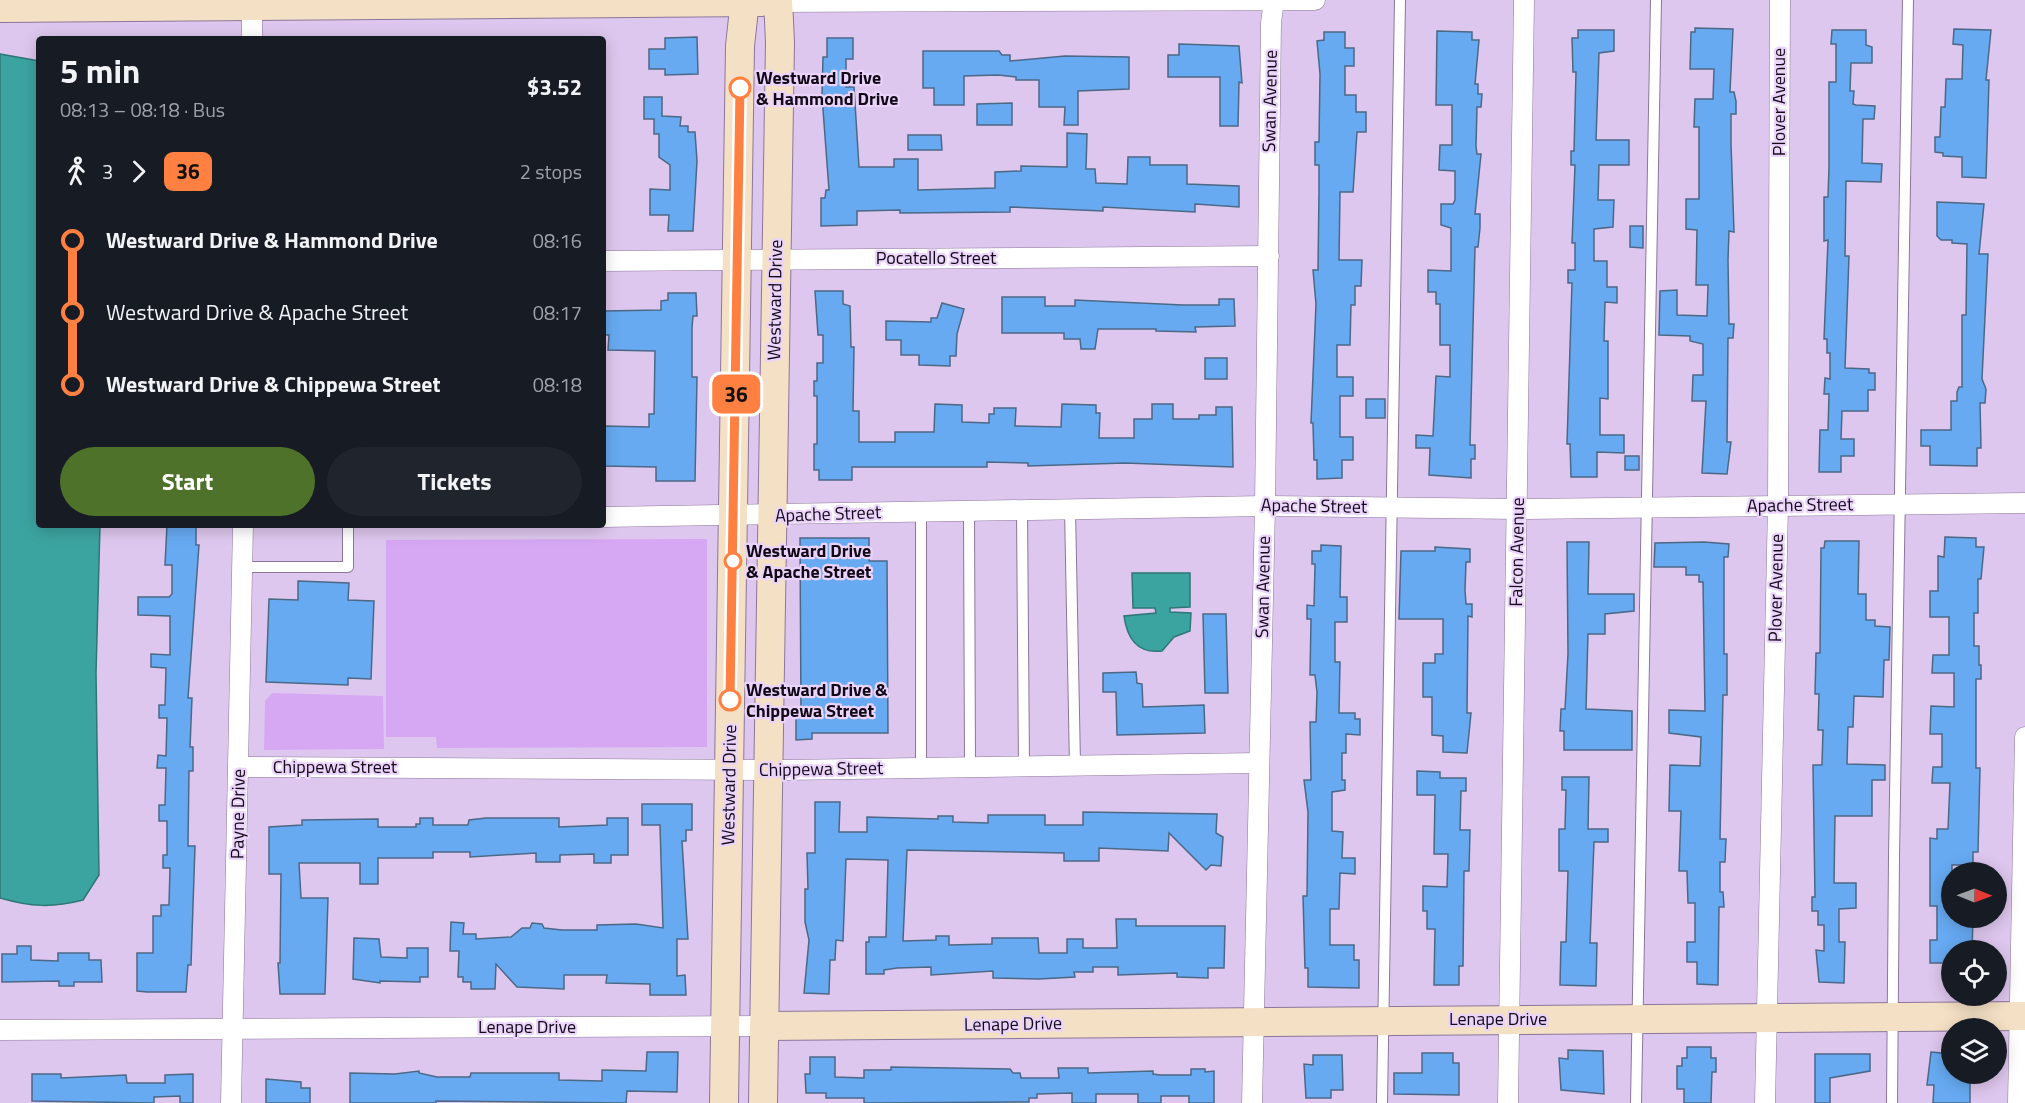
<!DOCTYPE html>
<meta charset="utf-8">
<style>
:root{--surface:#171b24;--page:#20242c;--text:#f1f3f6;--muted:#9ea1a6;--accent:#4f722b}
body{margin:0;font-family:"Titillium Web",sans-serif;background:var(--page);color:var(--text);height:100vh;display:flex;flex-direction:column;font-size:22px;white-space:nowrap}
*{box-sizing:border-box;margin:0}
p{font-size:20px;color:var(--muted)}
.icon{flex:none;width:33px;height:33px;fill:none;stroke:currentColor;stroke-width:2;stroke-linecap:round;stroke-linejoin:round}
.map{position:relative;flex:1;overflow:hidden}
.drawer{position:absolute;left:36px;top:36px;width:570px;height:492px;display:flex;flex-direction:column;background:var(--surface);border-radius:6px;box-shadow:0 3px 15px #0003}
.drawer>*{flex:none}
.badge{padding:0 12px;border-radius:9px;font-size:21px;line-height:39px}
.needle{width:39px;rotate:91deg}
.fabs{position:absolute;left:1941px;top:862px;display:grid;gap:12px}
.fabs a{display:grid;place-items:center;width:66px;height:66px;border-radius:50%;background:var(--surface);box-shadow:0 3px 15px #0003;font-size:30px}
.map>.badge{position:absolute;translate:-50% -50%;box-shadow:0 0 0 3px #fff}
.legs{display:flex;align-items:center;gap:9px;height:66px;padding:0 24px;font-size:20px}
.legs p{margin-inline-start:auto}
.head{display:flex;align-items:center;justify-content:space-between;height:102px;padding:0 24px}
h1{font-size:33px;font-weight:700;line-height:45px}
.action{display:flex;gap:12px;margin-top:auto;padding:12px 24px}
.action a{flex:1;height:69px;border-radius:36px;background:var(--accent);color:#fff;font-size:24px;font-weight:700;line-height:69px;text-align:center}
.action a+a{background:var(--page);color:var(--text)}
ul{padding:0 24px;list-style:none}
li{display:flex;align-items:center;gap:21px;height:72px;font-size:22px}
li i{display:grid;place-items:center;width:9px;height:100%;margin:0 8px;background:currentColor}
li i::after{content:'';width:15px;height:15px;margin:-8px;border:4px solid;border-radius:50%;background:var(--surface)}
li p{margin-inline-start:auto}
li:first-child i{background:linear-gradient(#0000 50%,currentColor 0)}
li:last-child i{background:linear-gradient(currentColor 50%,#0000 0)}
.map>svg:first-child{display:block}
</style>
<div class="map">
<svg width="2025" height="1103" viewBox="0 0 2025 1103">
<rect width="100%" height="100%" fill="#dec7ee"/>
<g fill="#d6a8f4">
<polygon points="707,539 707,747 437,748 436,737 386,737 386,540"/>
<polygon points="272,693 383,696 384,749 264,750 265,701"/>
</g>
<g fill="#3ca4a0" stroke="#2f7677" stroke-width="1.5">
<path d="M0,54L39,61V525H100L96,673L99,875L83,900C52,908 31,907 0,898Z"/>
<path d="M1132,573H1190V607L1170,608V612L1191,613L1190,631L1174,637L1162,651C1137,654 1127,638 1124,616L1156,613L1155,608H1133Z"/>
</g>
<g fill="#67aaf2" stroke="#4c6887" stroke-width="1.5">
<polygon points="1695,28 1733,29 1730,92 1734,92 1736,101 1736,114 1731,114 1731,144 1734,232 1729,231 1728,260 1729,324 1734,324 1733,338 1728,338 1727,442 1731,442 1727,474 1702,473 1706,401 1692,401 1693,375 1703,375 1703,344 1690,341 1690,336 1659,335 1660,291 1677,290 1677,315 1707,316 1708,285 1696,285 1697,230 1686,229 1686,199 1699,199 1699,127 1694,127 1695,99 1713,99 1714,69 1690,69 1691,32 1695,32"/>
<polygon points="1954,29 1991,30 1986,80 1989,80 1986,178 1962,177 1962,157 1943,156 1943,153 1935,152 1935,137 1940,137 1941,107 1945,107 1946,79 1962,79 1963,45 1953,44"/>
<polygon points="1578,30 1614,30 1614,51 1599,53 1596,140 1629,140 1629,165 1599,165 1598,200 1614,200 1613,227 1594,229 1594,261 1607,261 1607,287 1617,287 1617,303 1605,302 1604,341 1608,341 1608,399 1600,398 1600,435 1624,435 1624,453 1597,452 1597,477 1571,477 1570,444 1567,444 1572,283 1568,283 1568,270 1575,270 1575,243 1572,243 1575,165 1571,165 1571,151 1574,151 1576,72 1573,72 1572,38 1578,38"/>
<polygon points="1832,30 1866,30 1866,45 1872,47 1872,63 1851,63 1850,91 1854,91 1853,104 1856,105 1875,106 1874,119 1863,119 1862,163 1882,164 1881,182 1846,181 1845,256 1849,256 1845,368 1869,369 1869,373 1875,373 1875,390 1868,390 1868,411 1842,411 1841,439 1854,439 1854,456 1841,456 1841,472 1819,472 1820,430 1828,430 1829,394 1824,394 1825,378 1830,379 1830,353 1827,353 1827,339 1824,339 1828,240 1824,241 1824,197 1828,197 1829,167 1829,82 1836,82 1836,44 1831,44"/>
<polygon points="1437,31 1472,32 1472,40 1479,40 1475,84 1478,84 1478,94 1482,94 1481,107 1477,107 1476,146 1477,154 1481,154 1475,214 1480,214 1480,228 1478,247 1475,247 1470,445 1475,445 1475,459 1471,459 1471,478 1429,475 1430,448 1416,448 1416,435 1433,436 1436,376 1450,377 1450,345 1440,345 1440,304 1436,304 1436,292 1428,292 1428,270 1451,271 1451,228 1441,225 1441,204 1453,204 1455,200 1455,171 1439,170 1440,145 1452,145 1452,105 1436,105"/>
<polygon points="1324,32 1345,32 1345,48 1354,48 1354,66 1345,66 1345,95 1356,95 1356,112 1366,112 1366,132 1357,132 1353,192 1340,192 1339,260 1362,260 1361,286 1355,286 1355,305 1351,305 1350,345 1337,345 1337,377 1353,377 1353,396 1340,396 1340,437 1353,437 1353,460 1342,460 1342,478 1317,479 1317,460 1314,460 1313,423 1311,423 1316,304 1313,270 1318,270 1319,192 1319,165 1315,165 1315,142 1319,142 1320,74 1317,41 1324,40"/>
<polygon points="697,37 698,74 665,75 665,69 649,69 649,49 665,49 665,38"/>
<polygon points="827,38 853,38 853,59 846,59 846,87 854,87 859,167 894,167 894,159 918,159 918,190 995,188 995,172 1021,171 1021,166 1067,167 1067,133 1087,134 1086,169 1095,169 1096,183 1127,184 1128,157 1150,157 1150,165 1187,165 1187,184 1239,186 1239,207 1195,204 1195,212 1103,207 1103,211 1010,207 1010,212 900,213 900,210 857,211 857,225 821,226 821,198 825,198 826,190 829,190 822,96 823,57 827,57"/>
<polygon points="1179,44 1239,46 1242,83 1239,82 1238,126 1220,126 1220,77 1168,77 1168,55 1179,55"/>
<polygon points="923,51 999,51 1002,55 1010,55 1010,61 1065,56 1129,57 1129,89 1078,91 1078,125 1064,125 1065,107 1039,107 1039,80 1016,80 1016,77 998,75 964,76 964,105 934,105 934,88 923,88"/>
<polygon points="644,97 662,97 662,116 681,117 680,126 688,126 688,132 695,132 697,161 693,231 668,231 669,215 650,215 650,189 670,190 670,165 659,157 659,134 654,134 654,119 644,119"/>
<polygon points="1012,103 1012,125 977,125 977,104"/>
<polygon points="908,135 941,135 942,150 908,150"/>
<polygon points="1937,202 1984,204 1979,254 1988,254 1982,379 1986,389 1985,403 1980,403 1981,448 1977,448 1977,466 1930,465 1930,446 1921,446 1921,430 1951,430 1951,401 1957,401 1957,392 1959,387 1962,387 1962,315 1966,315 1967,244 1952,243 1952,240 1941,240 1937,236"/>
<polygon points="1630,226 1643,226 1643,248 1630,247"/>
<polygon points="815,291 843,291 843,304 850,306 851,347 854,347 853,411 859,411 859,442 895,442 895,432 934,432 935,404 962,405 962,422 989,423 989,414 994,414 994,408 1016,408 1015,426 1061,427 1062,404 1096,405 1096,413 1100,413 1099,438 1134,438 1134,419 1152,419 1152,404 1173,404 1173,419 1199,419 1199,415 1216,415 1216,407 1232,407 1233,467 1125,463 1028,466 1028,463 987,462 987,467 852,467 852,480 819,480 819,470 814,470 814,444 817,444 817,396 814,396 814,381 817,381 817,363 823,363 823,335 818,335"/>
<polygon points="668,293 696,293 697,316 693,316 692,328 692,377 697,377 695,481 656,481 656,467 603,466 603,426 649,427 649,414 654,414 655,351 608,350 609,335 603,335 603,311 661,310 661,301 668,300"/>
<polygon points="1002,297 1045,297 1045,306 1075,306 1075,300 1183,305 1219,305 1219,299 1234,299 1235,326 1195,327 1196,332 1156,331 1156,329 1098,329 1095,349 1081,349 1080,339 1064,339 1064,333 1002,333"/>
<polygon points="942,303 964,309 957,334 956,356 950,356 950,366 919,365 919,355 901,355 901,340 886,340 886,321 931,322 931,318 937,318"/>
<rect x="1205" y="358" width="22" height="21"/>
<rect x="1366" y="399" width="19" height="19"/>
<rect x="1625" y="456" width="14" height="14"/>
<polygon points="167,525 196,525 196,545 199,545 188,698 192,698 190,747 193,747 193,771 189,771 188,846 195,846 191,965 188,965 186,992 147,992 137,991 137,953 153,953 153,916 161,916 161,905 169,905 170,868 163,868 163,855 167,855 167,821 159,821 159,805 165,805 166,768 157,768 158,755 166,756 167,718 159,718 159,705 165,705 166,668 151,667 151,654 170,655 170,616 138,615 138,597 169,597 172,594 172,565 165,565"/>
<polygon points="1945,537 1976,538 1976,547 1984,547 1981,579 1978,579 1978,613 1974,613 1974,646 1979,646 1979,665 1981,665 1981,679 1976,679 1976,768 1980,768 1978,852 1973,852 1973,865 1952,865 1952,918 1973,918 1972,951 1952,951 1952,963 1930,963 1930,940 1937,940 1937,906 1930,906 1930,838 1937,839 1937,829 1948,829 1950,783 1932,783 1933,767 1942,767 1942,734 1930,734 1931,706 1954,707 1954,673 1932,673 1933,655 1949,655 1949,617 1930,617 1930,591 1938,591 1938,556 1944,557"/>
<polygon points="800,538 869,538 869,561 887,561 888,733 812,733 812,739 796,740 796,716 801,716"/>
<polygon points="1825,541 1859,541 1858,594 1866,594 1866,620 1875,620 1875,626 1890,627 1889,660 1884,660 1883,697 1854,696 1853,727 1848,727 1847,764 1885,765 1885,780 1872,780 1872,816 1835,816 1834,883 1856,883 1856,908 1839,909 1839,942 1845,942 1844,983 1819,982 1816,950 1824,951 1824,925 1818,925 1818,911 1812,911 1812,897 1815,897 1813,765 1822,765 1823,730 1818,730 1819,694 1815,694 1816,653 1820,653 1821,548 1824,548"/>
<polygon points="1567,542 1589,542 1588,594 1634,594 1634,611 1605,614 1605,634 1588,634 1586,709 1632,711 1632,750 1564,750 1564,731 1560,731 1561,709 1565,709 1568,654"/>
<polygon points="1704,542 1729,544 1728,557 1724,557 1724,654 1727,654 1727,695 1723,695 1720,839 1726,839 1725,862 1720,862 1720,892 1723,892 1724,907 1719,907 1718,985 1697,984 1697,962 1687,962 1687,942 1695,942 1695,903 1688,903 1687,871 1679,871 1681,811 1669,811 1670,765 1700,766 1701,737 1669,733 1669,710 1705,711 1703,582 1699,582 1699,575 1686,575 1686,567 1654,567 1655,543"/>
<polygon points="1321,545 1341,546 1340,597 1347,597 1347,622 1335,622 1335,662 1340,662 1339,713 1355,713 1355,719 1360,719 1360,735 1346,734 1346,753 1342,753 1342,780 1345,780 1345,790 1332,792 1332,831 1343,832 1342,858 1355,858 1355,874 1340,873 1339,909 1330,909 1330,945 1354,945 1354,960 1359,960 1359,988 1308,987 1308,968 1305,968 1303,896 1307,896 1308,812 1304,780 1311,780 1310,722 1316,722 1317,692 1315,675 1310,675 1311,619 1307,619 1307,605 1314,606 1315,564 1312,564 1312,551 1321,551"/>
<polygon points="1435,547 1470,549 1470,562 1466,562 1465,590 1466,604 1472,604 1472,617 1468,616 1467,713 1471,713 1467,753 1443,752 1443,736 1432,735 1432,697 1423,697 1423,663 1435,663 1435,654 1443,654 1443,619 1399,619 1401,551 1435,551"/>
<polygon points="298,581 349,583 348,600 374,601 371,679 348,678 348,685 266,682 269,599 298,600"/>
<polygon points="1203,614 1226,614 1228,693 1205,693"/>
<polygon points="1136,672 1137,683 1142,684 1143,707 1204,705 1205,733 1117,735 1116,692 1103,692 1103,673"/>
<polygon points="1417,771 1440,772 1440,778 1466,778 1466,791 1461,791 1460,830 1470,830 1469,871 1464,871 1463,966 1459,966 1459,985 1434,985 1435,929 1427,929 1427,911 1423,911 1423,886 1447,887 1448,854 1434,854 1435,795 1417,795"/>
<polygon points="1562,777 1589,777 1588,829 1608,829 1608,842 1594,842 1590,943 1597,943 1596,986 1560,985 1561,942 1566,942 1568,871 1559,871 1559,829 1565,829 1566,790 1562,790"/>
<polygon points="815,802 840,802 839,832 867,832 867,817 938,819 938,816 953,816 953,822 988,823 988,815 1045,815 1045,825 1083,825 1083,812 1217,814 1216,833 1223,837 1221,866 1211,865 1206,870 1169,833 1168,851 1099,848 1099,861 1064,861 1064,853 907,850 903,941 936,940 936,936 949,936 949,945 992,944 992,938 1038,938 1039,953 1067,953 1067,939 1083,939 1083,948 1117,948 1116,919 1136,919 1136,926 1225,926 1224,968 1208,968 1208,978 1177,977 1177,973 1118,975 1118,967 1093,967 1093,972 1074,972 1075,977 1039,979 993,978 993,971 931,975 931,967 897,968 884,970 884,974 866,974 866,942 869,942 869,937 886,937 888,860 846,859 843,941 836,940 835,960 830,960 829,994 804,993 809,940 805,922 805,889 808,889 807,853 815,853"/>
<polygon points="642,804 692,804 692,830 686,830 686,841 682,841 688,939 677,939 677,976 685,975 686,995 650,995 650,984 606,983 607,975 564,975 564,989 517,987 496,964 495,989 471,989 471,982 463,982 463,977 458,977 459,951 450,951 451,922 464,923 463,934 476,934 476,939 511,937 522,928 530,928 532,923 542,924 544,928 562,930 597,930 597,925 636,924 663,928 660,825 642,825"/>
<polygon points="420,818 433,818 433,825 468,825 469,820 486,818 559,818 559,827 607,825 607,818 628,818 628,855 611,855 611,863 594,863 594,854 560,855 560,862 536,862 536,853 470,857 470,852 433,852 433,858 378,858 378,884 360,884 360,863 299,863 301,898 328,898 325,994 280,994 278,963 280,963 281,874 269,874 269,827 302,825 302,820 378,819 378,827 416,827 416,824 420,824"/>
<polygon points="354,938 379,939 381,957 407,958 407,948 428,948 428,977 420,977 420,982 380,981 380,983 353,979"/>
<polygon points="17,946 31,946 31,960 58,961 58,953 89,953 89,960 101,960 102,982 74,982 74,986 59,986 59,981 2,982 2,954 17,954"/>
<polygon points="1687,1047 1711,1047 1711,1058 1716,1058 1716,1072 1712,1072 1711,1103 1684,1103 1684,1089 1677,1089 1677,1066 1682,1066 1682,1058 1687,1058"/>
<polygon points="1568,1050 1603,1051 1604,1094 1561,1090 1559,1058 1568,1059"/>
<polygon points="647,1052 678,1052 677,1092 627,1091 626,1103 436,1101 436,1103 350,1103 350,1073 395,1074 419,1071 419,1073 437,1077 470,1077 471,1073 559,1073 559,1080 602,1081 602,1070 646,1071"/>
<polygon points="1931,1052 1952,1054 1952,1074 1970,1074 1970,1103 1933,1103 1934,1085 1927,1085"/>
<polygon points="1422,1053 1453,1053 1453,1063 1459,1063 1459,1095 1394,1094 1394,1073 1422,1073"/>
<polygon points="1815,1054 1870,1054 1870,1071 1830,1078 1830,1103 1815,1103"/>
<polygon points="1313,1055 1342,1055 1343,1090 1331,1090 1331,1098 1306,1098 1304,1064 1313,1065"/>
<polygon points="810,1057 835,1057 835,1077 864,1078 864,1070 891,1070 891,1067 1010,1069 1013,1073 1020,1073 1021,1078 1059,1078 1058,1068 1088,1068 1088,1073 1153,1071 1153,1074 1160,1075 1191,1075 1191,1069 1205,1069 1205,1072 1214,1071 1214,1103 1189,1103 1189,1096 1161,1096 1161,1103 1138,1103 1138,1094 1096,1094 1096,1103 1072,1103 1072,1093 1037,1094 1037,1098 1029,1098 1029,1102 864,1103 864,1098 826,1098 826,1093 806,1093 805,1074 810,1074"/>
<polygon points="32,1074 61,1074 61,1078 126,1075 127,1083 165,1083 165,1075 193,1074 193,1103 180,1103 180,1096 154,1097 154,1103 32,1101"/>
<polygon points="266,1079 301,1082 301,1088 310,1088 310,1103 266,1103"/>
</g>
<g fill="none" stroke-linecap="round" stroke-linejoin="round">
<defs>
<g id="lane">
<polyline points="1070,509 1075,765"/>
<polyline points="1022,510 1024,766"/>
<polyline points="921,511 921,767"/>
<polyline points="969,511 970,766"/>
<polyline points="242,567 348,567 348,525"/>
<polyline points="1382,1103 1400,0"/>
<polyline points="1636,1103 1656,0"/>
<polyline points="1892,1103 1894,857 1908,0"/>
</g>
<g id="street">
<polyline points="778,2 1315,0"/>
<polyline points="252,39 252,6"/>
<polyline points="603,261 1269,256"/>
<polyline points="603,517 1265,506 1518,509 2025,503"/>
<polyline points="239,767 785,770 1259,763"/>
<polyline points="0,1030 764,1026"/>
<polyline points="231,1103 243,525"/>
<polyline points="1252,1103 1265,506 1271,23 1274,0"/>
<polyline points="1508,1103 1524,0"/>
<polyline points="1765,1103 1778,505 1780,0"/>
<polyline points="2018,1103 2025,737"/>
</g>
<g id="secondary">
<polyline points="0,8 761,2"/>
<polyline points="764,1026 2025,1016"/>
<polyline points="724,1103 740,46 745,0"/>
<polyline points="763,1103 780,42 778,0"/>
</g>
</defs>
<use href="#lane" stroke="#8c779b" stroke-width="12"/>
<use href="#street" stroke="#8c779b" stroke-width="21"/>
<use href="#secondary" stroke="#8c779b" stroke-width="30"/>
<use href="#lane" stroke="#fff" stroke-width="10"/>
<use href="#street" stroke="#fff" stroke-width="20"/>
<use href="#secondary" stroke="#f4e0c4" stroke-width="28"/>
</g>
<g fill="none" stroke-linecap="round" stroke-linejoin="round">
<defs>
<polyline id="line-1" points="730,700 740,88"/>
</defs>
<use href="#line-1" stroke="#fff" stroke-width="14"/>
<use href="#line-1" stroke="#ff8040" stroke-width="9"/>
</g>
<g fill="#fff" stroke="#ff8040" stroke-width="3">
<circle cx="740" cy="88" r="10"/>
<circle cx="733" cy="561" r="8"/>
<circle cx="730" cy="700" r="10"/>
</g>
<g text-anchor="middle" stroke-width="4.5" stroke-linejoin="round" paint-order="stroke">
<g font-size="18" font-weight="bold" fill="#120917" stroke="#ebd4fb" text-anchor="start">
<text x="756" y="84">Westward Drive<tspan x="756" dy="21">&amp; Hammond Drive</tspan></text>
<text x="746" y="557">Westward Drive<tspan x="746" dy="21">&amp; Apache Street</tspan></text>
<text x="746" y="696">Westward Drive &amp;<tspan x="746" dy="21">Chippewa Street</tspan></text>
</g>
<g font-size="18" fill="#120917" stroke="#ebd4fb">
<text transform="translate(1270 101) rotate(-89)" y="6">Swan Avenue</text>
<text transform="translate(1779 102) rotate(-90)" y="6">Plover Avenue</text>
<text x="936" y="264">Pocatello Street</text>
<text transform="translate(775 300) rotate(-89)" y="6">Westward Drive</text>
<text transform="translate(1800 505) rotate(-1)" y="6">Apache Street</text>
<text transform="translate(1314 506) rotate(1)" y="6">Apache Street</text>
<text transform="translate(828 514) rotate(-2)" y="6">Apache Street</text>
<text transform="translate(1517 552) rotate(-89)" y="6">Falcon Avenue</text>
<text transform="translate(1263 587) rotate(-89)" y="6">Swan Avenue</text>
<text transform="translate(1776 588) rotate(-89)" y="6">Plover Avenue</text>
<text x="335" y="773">Chippewa Street</text>
<text transform="translate(821 769) rotate(-1)" y="6">Chippewa Street</text>
<text transform="translate(729 785) rotate(-89)" y="6">Westward Drive</text>
<text transform="translate(238 814) rotate(-89)" y="6">Payne Drive</text>
<text x="1498" y="1025">Lenape Drive</text>
<text transform="translate(1013 1024) rotate(-1)" y="6">Lenape Drive</text>
<text x="527" y="1033">Lenape Drive</text>
</g>
</g>
</svg>
<div class="fabs">
<a><svg class="needle" viewBox="-14 -14 28 28"><path d="M0-13l5 13h-10z" fill="#e53935"/><path d="M0 13l5-13h-10z" fill="#9ea1a6"/></svg></a>
<a><svg class="icon" aria-label="locate" viewBox="0 0 24 24"><circle cx="12" cy="12" r="6"/><path d="M12 2v4M12 18v4M2 12h4M18 12h4"/></svg></a>
<a><svg class="icon" aria-label="layers" viewBox="0 0 24 24"><path d="M12 4l9 5-9 5-9-5zM3 14l9 5 9-5"/></svg></a>
</div>
<b class="badge" style="left:736px;top:394px;background:#ff8040;color:#111">36</b>
<section class="drawer">
<div class="head"><div><h1>5 min</h1><p>08:13 – 08:18 · Bus</p></div><b>$3.52</b></div>
<div class="legs"><svg class="icon" aria-label="walk" viewBox="0 0 24 24"><circle cx="13" cy="4" r="2"/><path d="M13 8l-2 6 4 7M11 14l-3 7M7 12l3-4h3l4 4"/></svg>3<svg class="icon" aria-label="forward" viewBox="0 0 24 24"><path d="M9 5l7 7-7 7"/></svg><b class="badge" style="background:#ff8040;color:#111">36</b><p>2 stops</p></div>
<ul>
<li><i style="color:#ff8040"></i><b>Westward Drive &amp; Hammond Drive</b><p>08:16</p></li>
<li><i style="color:#ff8040"></i><span>Westward Drive &amp; Apache Street</span><p>08:17</p></li>
<li><i style="color:#ff8040"></i><b>Westward Drive &amp; Chippewa Street</b><p>08:18</p></li>
</ul>
<div class="action"><a>Start</a><a>Tickets</a></div>
</section>
</div>
